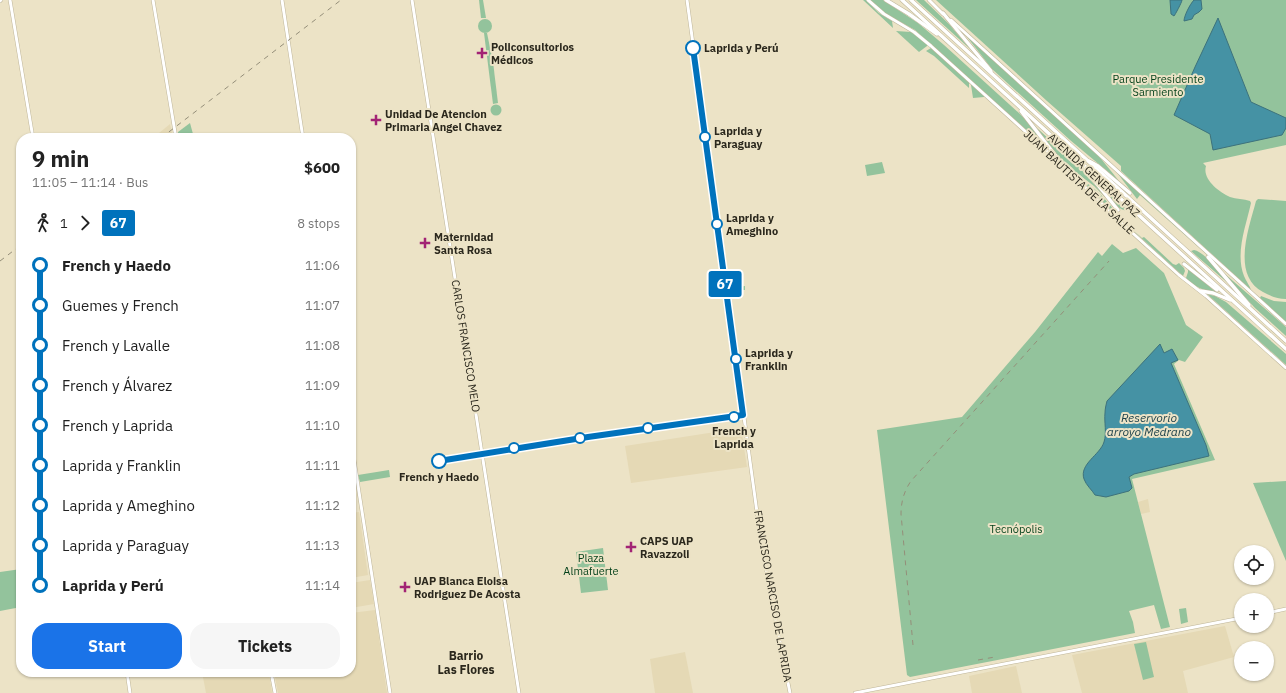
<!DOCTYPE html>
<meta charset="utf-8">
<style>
:root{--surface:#fff;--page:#f6f6f6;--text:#222;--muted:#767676;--accent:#1a73e8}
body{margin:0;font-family:"IBM Plex Sans",sans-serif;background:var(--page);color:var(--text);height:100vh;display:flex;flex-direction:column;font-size:15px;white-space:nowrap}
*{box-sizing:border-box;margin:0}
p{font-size:13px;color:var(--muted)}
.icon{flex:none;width:22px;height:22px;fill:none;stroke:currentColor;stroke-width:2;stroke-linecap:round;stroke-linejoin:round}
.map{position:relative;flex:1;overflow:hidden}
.panel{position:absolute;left:16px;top:133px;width:340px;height:544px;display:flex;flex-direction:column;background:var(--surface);border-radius:16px;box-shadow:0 1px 3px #0004}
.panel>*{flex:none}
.badge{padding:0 8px;border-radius:3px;font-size:14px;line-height:26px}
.controls{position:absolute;left:1234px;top:545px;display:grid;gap:8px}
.controls a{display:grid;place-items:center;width:40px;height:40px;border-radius:50%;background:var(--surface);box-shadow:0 1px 3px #0004;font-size:20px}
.map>.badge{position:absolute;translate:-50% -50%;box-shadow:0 0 0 2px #fff}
.legs{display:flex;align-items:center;gap:6px;height:44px;padding:0 16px;font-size:13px}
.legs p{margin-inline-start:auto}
.summary{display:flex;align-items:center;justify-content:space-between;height:68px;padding:0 16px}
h1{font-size:22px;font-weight:800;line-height:30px}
.action{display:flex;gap:8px;margin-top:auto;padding:8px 16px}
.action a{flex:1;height:46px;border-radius:16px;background:var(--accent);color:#fff;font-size:16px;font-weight:800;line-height:46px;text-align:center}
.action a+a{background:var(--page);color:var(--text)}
ul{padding:0 16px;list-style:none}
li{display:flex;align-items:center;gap:14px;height:40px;font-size:15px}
li i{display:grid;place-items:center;width:6px;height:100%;margin:0 5px;background:currentColor}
li i::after{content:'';width:10px;height:10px;margin:-5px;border:3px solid;border-radius:50%;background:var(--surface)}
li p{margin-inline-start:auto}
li:first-child i{background:linear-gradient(#0000 50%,currentColor 0)}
li:last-child i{background:linear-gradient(currentColor 50%,#0000 0)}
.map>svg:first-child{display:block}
</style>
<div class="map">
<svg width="1286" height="693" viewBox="0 0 1286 693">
<rect width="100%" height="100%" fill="#ece3c6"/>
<g fill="#e5d9b5">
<polygon points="170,124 173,138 153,138"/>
<polygon points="741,428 747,467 631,483 625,446"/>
<polygon points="1148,499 1150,512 1141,514 1138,502"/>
<polygon points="359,512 368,575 351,578 351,513"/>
<polygon points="370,580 374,604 351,608 351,583"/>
<polygon points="375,610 387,693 278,693 274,672 351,672 351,613"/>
<polygon points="1225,626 1234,657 1183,671 1188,693 1082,693 1072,655"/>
<polygon points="685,652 693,693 655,693 650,659"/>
<polygon points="1016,666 1022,693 972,693 969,676"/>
<polygon points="202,672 269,672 272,693 206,693"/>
</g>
<g fill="#93c39c">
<polygon points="479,0 483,0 486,18 481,18"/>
<polygon points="863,0 866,0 879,13 892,21 893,28"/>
<polygon points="870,0 883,0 918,23 944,45 1020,114 1032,127 1052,153 915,30 886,14"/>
<polygon points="916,0 924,0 949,24 970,49"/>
<path d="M936,0H1286V145L1203,163L1206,166C1202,179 1219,192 1230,197C1236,199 1244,199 1250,201L1251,203C1246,226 1235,253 1244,276C1246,281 1250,286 1251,290L1121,171V166L1047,101Z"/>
<circle cx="485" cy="26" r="7"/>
<polygon points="896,31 911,32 927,44 927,46 919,52"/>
<polygon points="484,33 487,33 493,62 498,103 493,104"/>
<polygon points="964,33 1098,155 1119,181 1070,140 992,69"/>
<polygon points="931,48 969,82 969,88 934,56 926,51"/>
<polygon points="973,84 985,96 984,97 973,98 971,85"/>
<circle cx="496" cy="110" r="5.5"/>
<polygon points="190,123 193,134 178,136 178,132"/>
<polygon points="1037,128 1078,166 1109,201 1094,186 1061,161"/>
<polygon points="882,162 885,173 867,176 865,165"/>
<polygon points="1115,170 1221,267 1140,195 1137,199"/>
<path d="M1088,184C1101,193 1112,207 1121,219C1126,226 1136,232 1142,238L1144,237L1173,264L1176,265L1179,263L1184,268L1185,271L1183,276L1115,214L1087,186Z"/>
<path d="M1103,188L1129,211C1119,212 1106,196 1103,188Z"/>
<path d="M1258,199L1286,201V299C1277,299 1270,296 1263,292C1231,275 1249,228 1256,201Z"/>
<polygon points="1112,244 1123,253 1136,248 1164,273 1186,325 1203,337 1185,362 1179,360 1174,364 1215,460 1132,479 1170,627 1161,629 1154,605 1129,611 1133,622 1135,633 910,677 907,675 877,430 962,417 1035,332 1098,252 1102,256"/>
<path d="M1194,250C1207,253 1221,275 1230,285L1191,251Z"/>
<path d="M1188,268L1217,293C1205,291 1194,287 1186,278L1188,272Z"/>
<polygon points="1218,268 1286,327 1286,336 1255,308"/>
<polygon points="745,286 745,290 742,290 742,293 736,294 736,297 729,298 728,288"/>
<polygon points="1207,294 1215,296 1226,302 1286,354 1286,365"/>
<polygon points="1261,296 1274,301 1286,302 1286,322 1260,298"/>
<polygon points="389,470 390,477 360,482 358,475"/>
<polygon points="1286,481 1286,561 1253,483"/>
<polygon points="603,548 608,590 581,593 576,552"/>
<polygon points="21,569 21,607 0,611 0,572"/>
<polygon points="1186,608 1188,622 1181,624 1179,609"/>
<polygon points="1146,642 1154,677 1143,680 1134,644"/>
</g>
<g fill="#4592a4" stroke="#3d727c">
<path d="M1170,0H1182C1182,2 1175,15 1174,16L1171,14Z"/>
<path d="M1194,0H1201L1202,9L1199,12L1194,15L1192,19L1184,21C1184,16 1190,4 1194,0Z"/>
<polygon points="1218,18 1251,102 1286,118 1286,128 1282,135 1213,150 1210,134 1174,115 1195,67"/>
<path d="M1160,344L1164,353L1172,349L1178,360L1171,363L1206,445L1209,456L1134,474L1129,477L1132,488L1129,491L1106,497L1095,495C1092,490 1086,485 1084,479C1079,464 1100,455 1104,442C1107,433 1104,422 1105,413C1105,409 1106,405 1107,401Z"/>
</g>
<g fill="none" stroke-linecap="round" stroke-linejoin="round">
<defs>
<g id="secondary">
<polyline points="10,0 33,138"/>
<polyline points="153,0 176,138"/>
<polyline points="282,0 303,138"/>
<polyline points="412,0 519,693"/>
<polyline points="687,0 762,549 790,693"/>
<polyline points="868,0 884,14 914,32 931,46 1068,170 1115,217 1148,247 1179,275 1206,296 1286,368"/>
<polyline points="929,0 943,14"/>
<polyline points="0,1 1,0"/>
<polyline points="951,20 1286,324"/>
<polyline points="351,440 390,693"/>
<polyline points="1267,613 1286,609"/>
<polyline points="127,672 130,693"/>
<polyline points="271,672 275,693"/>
<polyline points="855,693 1241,618"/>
</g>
<g id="highway">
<polyline points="886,0 909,14 937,34"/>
<polyline points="902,0 1286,349"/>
<polyline points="911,0 1286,341"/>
<polyline points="943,13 991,71"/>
<polyline points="1021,111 1062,164"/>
<polyline points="1089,161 1098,166 1130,193"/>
<polyline points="1085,169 1118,210"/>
<polyline points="1208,257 1249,305"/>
<polyline points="1184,264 1217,290"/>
<polyline points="1201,291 1213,293 1230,300"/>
</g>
</defs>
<use href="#secondary" stroke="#beb599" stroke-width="4"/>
<use href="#highway" stroke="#beb599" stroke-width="4.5"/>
<use href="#secondary" stroke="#fff" stroke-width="3"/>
<use href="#highway" stroke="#fff" stroke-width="3.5"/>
<g stroke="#948e79" stroke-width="1" stroke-dasharray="5 5" stroke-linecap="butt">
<polyline points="161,138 341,0"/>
<polyline points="0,261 21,245"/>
<path d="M913,645L901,514C901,502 904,491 911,481L1109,261"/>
<polyline points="978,660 995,657"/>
</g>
</g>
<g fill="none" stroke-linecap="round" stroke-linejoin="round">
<defs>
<polyline id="line-1" points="439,461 588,437 743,415 693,48"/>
</defs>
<use href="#line-1" stroke="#fff" stroke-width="9"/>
<use href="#line-1" stroke="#0072bc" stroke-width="6"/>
</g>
<g fill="#fff" stroke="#0072bc" stroke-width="2">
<circle cx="693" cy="48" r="7"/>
<circle cx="705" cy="137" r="5"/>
<circle cx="717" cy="224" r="5"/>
<circle cx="736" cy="359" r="5"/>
<circle cx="734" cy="417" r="5"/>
<circle cx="648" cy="428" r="5"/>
<circle cx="580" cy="438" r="5"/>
<circle cx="514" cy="448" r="5"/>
<circle cx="439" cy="461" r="7"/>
</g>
<g fill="#a22374" stroke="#ece3c6" stroke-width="1.5">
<path d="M480 47h4v4h4v4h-4v4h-4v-4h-4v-4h4z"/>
<path d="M374 114h4v4h4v4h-4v4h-4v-4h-4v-4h4z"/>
<path d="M423 237h4v4h4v4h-4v4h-4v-4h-4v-4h4z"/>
<path d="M629 541h4v4h4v4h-4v4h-4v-4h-4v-4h4z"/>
<path d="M403 581h4v4h4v4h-4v4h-4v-4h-4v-4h4z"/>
</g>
<g text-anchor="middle" stroke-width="4" stroke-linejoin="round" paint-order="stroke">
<g font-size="11" font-weight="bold" fill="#2b281d" stroke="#ece3c6" text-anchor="start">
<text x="491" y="51">Policonsultorios<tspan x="491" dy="13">Médicos</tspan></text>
<text x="385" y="118">Unidad De Atencion<tspan x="385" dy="13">Primaria Angel Chavez</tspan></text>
<text x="434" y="241">Maternidad<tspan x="434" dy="13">Santa Rosa</tspan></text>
<text x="640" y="545">CAPS UAP<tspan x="640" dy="13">Ravazzoli</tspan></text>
<text x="414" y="585">UAP Blanca Eloisa<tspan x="414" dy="13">Rodriguez De Acosta</tspan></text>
</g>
<g font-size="11" font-weight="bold" fill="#2b281d" stroke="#ece3c6" text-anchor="start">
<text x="704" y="52">Laprida y Perú</text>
<text x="714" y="135">Laprida y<tspan x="714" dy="13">Paraguay</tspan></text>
<text x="726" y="222">Laprida y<tspan x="726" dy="13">Ameghino</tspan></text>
<text x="745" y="357">Laprida y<tspan x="745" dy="13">Franklin</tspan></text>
<text x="734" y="435" text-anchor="middle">French y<tspan x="734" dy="13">Laprida</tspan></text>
<text x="439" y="481" text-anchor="middle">French y Haedo</text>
</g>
<g font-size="11" fill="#003f18" stroke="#ece3c6">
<text x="1158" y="83">Parque Presidente<tspan x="1158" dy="13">Sarmiento</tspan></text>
<text x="1016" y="533">Tecnópolis</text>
<text x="591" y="562">Plaza<tspan x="591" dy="13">Almafuerte</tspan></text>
</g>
<g font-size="11" fill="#2b281d" stroke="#ece3c6">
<text transform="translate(1094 175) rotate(42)" y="4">AVENIDA GENERAL PAZ</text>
<text transform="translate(1079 182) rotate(43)" y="4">JUAN BAUTISTA DE LA SALLE</text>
<text transform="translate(466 346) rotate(81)" y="4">CARLOS FRANCISCO MELO</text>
<text transform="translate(773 596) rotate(80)" y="4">FRANCISCO NARCISO DE LAPRIDA</text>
</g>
<g font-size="12" font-style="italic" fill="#1f434c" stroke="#ece3c6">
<text x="1149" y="422">Reservorio<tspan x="1149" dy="14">arroyo Medrano</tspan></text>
</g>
<g font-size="12" font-weight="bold" fill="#2b281d" stroke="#ece3c6">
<text x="466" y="660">Barrio<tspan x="466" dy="14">Las Flores</tspan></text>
</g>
</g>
</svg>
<div class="controls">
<a><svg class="icon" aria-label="locate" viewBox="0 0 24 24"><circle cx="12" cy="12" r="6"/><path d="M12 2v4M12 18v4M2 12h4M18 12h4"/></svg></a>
<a>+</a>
<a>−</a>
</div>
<b class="badge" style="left:725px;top:284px;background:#0072bc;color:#fff">67</b>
<section class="panel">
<div class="summary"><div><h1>9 min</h1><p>11:05 – 11:14 · Bus</p></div><b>$600</b></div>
<div class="legs"><svg class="icon" aria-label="walk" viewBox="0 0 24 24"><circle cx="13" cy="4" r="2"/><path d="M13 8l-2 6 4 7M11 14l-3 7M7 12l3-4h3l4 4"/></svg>1<svg class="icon" aria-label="forward" viewBox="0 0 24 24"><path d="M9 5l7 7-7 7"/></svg><b class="badge" style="background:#0072bc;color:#fff">67</b><p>8 stops</p></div>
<ul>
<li><i style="color:#0072bc"></i><b>French y Haedo</b><p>11:06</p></li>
<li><i style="color:#0072bc"></i><span>Guemes y French</span><p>11:07</p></li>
<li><i style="color:#0072bc"></i><span>French y Lavalle</span><p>11:08</p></li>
<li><i style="color:#0072bc"></i><span>French y Álvarez</span><p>11:09</p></li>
<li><i style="color:#0072bc"></i><span>French y Laprida</span><p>11:10</p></li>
<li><i style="color:#0072bc"></i><span>Laprida y Franklin</span><p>11:11</p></li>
<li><i style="color:#0072bc"></i><span>Laprida y Ameghino</span><p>11:12</p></li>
<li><i style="color:#0072bc"></i><span>Laprida y Paraguay</span><p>11:13</p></li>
<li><i style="color:#0072bc"></i><b>Laprida y Perú</b><p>11:14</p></li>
</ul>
<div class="action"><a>Start</a><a>Tickets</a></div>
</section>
</div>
